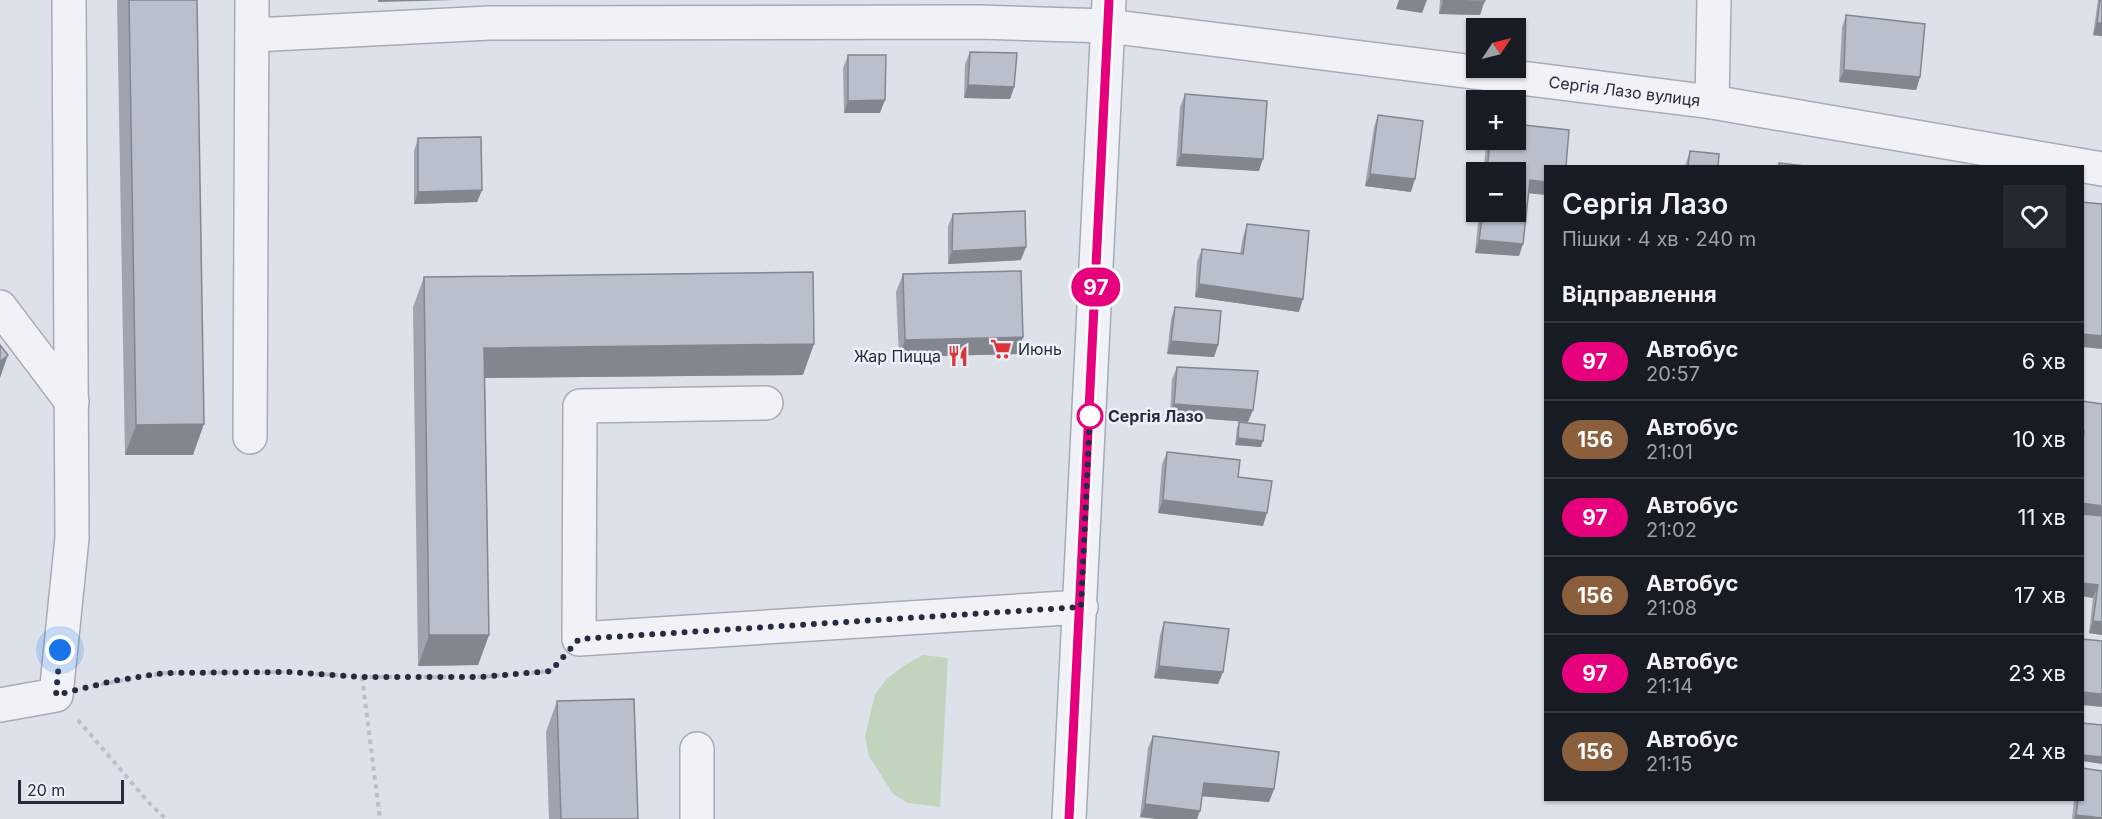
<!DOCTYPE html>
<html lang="uk">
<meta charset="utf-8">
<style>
:root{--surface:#171b24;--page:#242831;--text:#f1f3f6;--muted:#9ea1a6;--line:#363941}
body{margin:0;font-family:Inter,sans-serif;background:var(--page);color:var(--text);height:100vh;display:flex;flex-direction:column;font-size:22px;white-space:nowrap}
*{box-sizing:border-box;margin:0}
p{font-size:20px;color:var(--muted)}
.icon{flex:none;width:33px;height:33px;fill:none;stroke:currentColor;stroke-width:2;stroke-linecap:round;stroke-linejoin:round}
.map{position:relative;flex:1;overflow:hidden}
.sheet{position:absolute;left:1544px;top:165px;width:540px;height:636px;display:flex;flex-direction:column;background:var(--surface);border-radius:0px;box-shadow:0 2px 4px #0004}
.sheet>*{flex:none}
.badge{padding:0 12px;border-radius:20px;font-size:21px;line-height:39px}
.needle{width:39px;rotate:55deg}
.fabs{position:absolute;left:1466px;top:18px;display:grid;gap:12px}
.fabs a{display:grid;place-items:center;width:60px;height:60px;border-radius:0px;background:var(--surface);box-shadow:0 2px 4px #0004;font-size:30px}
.scale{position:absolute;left:18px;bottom:15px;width:106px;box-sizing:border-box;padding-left:6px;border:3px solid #252c41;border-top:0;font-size:16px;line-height:21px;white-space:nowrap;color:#252c41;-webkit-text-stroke:4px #edf0f6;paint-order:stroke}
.you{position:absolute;width:30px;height:30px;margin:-15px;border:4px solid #fff;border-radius:50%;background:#1a73e8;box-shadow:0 0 0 9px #1a73e833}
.map>.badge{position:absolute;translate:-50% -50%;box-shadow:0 0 0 3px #fff}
h2{padding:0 18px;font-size:22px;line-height:54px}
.round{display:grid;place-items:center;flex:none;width:63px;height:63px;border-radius:0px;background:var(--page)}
.overview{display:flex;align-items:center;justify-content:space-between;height:102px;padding:0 18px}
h1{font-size:28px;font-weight:600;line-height:45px}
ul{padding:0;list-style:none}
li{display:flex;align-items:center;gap:18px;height:78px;padding:0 18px;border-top:2px solid var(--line)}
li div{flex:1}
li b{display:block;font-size:22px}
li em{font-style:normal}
li .badge{min-width:66px;font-weight:700;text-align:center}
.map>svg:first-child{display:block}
</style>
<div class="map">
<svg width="2102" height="819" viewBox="0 0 2102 819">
<rect width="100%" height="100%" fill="#dde1e9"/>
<polygon fill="#c1d4bd" points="923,655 948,658 940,807 908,803 893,794 869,756 865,737 875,694 888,678 905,665"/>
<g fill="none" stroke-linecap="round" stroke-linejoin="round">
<defs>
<g id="minor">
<path id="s1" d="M252,35L489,23L979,22L1108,26L1712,102L2102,169"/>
<polyline points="1712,102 1714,0"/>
<polyline points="0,307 72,402"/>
<polyline points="766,403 580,406 579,639 1081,607"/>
<polyline points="250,437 252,0"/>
<polyline points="0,705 56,695 72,538 69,0"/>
<polyline points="697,819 697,749"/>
<polyline points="1069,819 1109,0"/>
</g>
</defs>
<use href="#minor" stroke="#a6abb7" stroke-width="36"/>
<g stroke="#bbbfc8" stroke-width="4" stroke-dasharray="4.5 4.5" stroke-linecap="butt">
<polyline points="362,677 380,819"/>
<polyline points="92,686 164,673 291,672 362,677 481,677 551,671 557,664"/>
<polyline points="78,720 150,804 166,819"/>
</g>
<use href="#minor" stroke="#f0f2f7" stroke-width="33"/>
</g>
<g fill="#a0a4af">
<polygon points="117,0 197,0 193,455 125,455"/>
<polygon points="1440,0 1485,0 1480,15 1439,14"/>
<polygon points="2098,0 2102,0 2102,36 2093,35"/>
<polygon points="1846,15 1920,77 1916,90 1839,82 1842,27"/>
<polygon points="970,52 1014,87 1010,99 964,98 965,64"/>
<polygon points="848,55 880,113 844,113 843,68"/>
<polygon points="1185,94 1259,171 1176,166 1180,107"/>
<polygon points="1378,115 1411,192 1365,186 1374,127"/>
<polygon points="418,138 482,190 477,202 414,204 414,151"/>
<polygon points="1487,140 1515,140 1529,193 1519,256 1475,253 1479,212 1515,212 1515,172 1483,172"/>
<polygon points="1690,151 1718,166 1685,166"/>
<polygon points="953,214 1021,260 948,264 948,226"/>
<polygon points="1247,224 1299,312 1195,297 1197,262 1202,249 1240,254 1243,237"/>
<polygon points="903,274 1023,337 1017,354 899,357 896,292"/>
<polygon points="424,277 803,375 485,378 489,635 478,665 418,666 413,307"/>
<polygon points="1175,307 1218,345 1214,357 1167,354 1171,319"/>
<polygon points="1177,367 1248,422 1170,416 1172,379"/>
<polygon points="2082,401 2102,635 2089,633 2093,598 2082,596"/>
<polygon points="1239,422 1261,447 1235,445 1237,428"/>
<polygon points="1167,452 1238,477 1263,526 1158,513 1162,464"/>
<polygon points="1164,622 1223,672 1218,684 1154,678 1160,635"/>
<polygon points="557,701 638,819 549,819 546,732"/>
<polygon points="1153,736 1274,789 1269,802 1202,796 1197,819 1157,819 1140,817 1148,748"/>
<polygon points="2074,800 2082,800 2102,819 2072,819"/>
</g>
<g fill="#82868f">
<polygon points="378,0 456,0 378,2"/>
<polygon points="1399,0 1427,0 1422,13 1396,9"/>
<polygon points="1443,1 1484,2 1480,15 1439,14"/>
<polygon points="2097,23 2102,23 2102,36 2093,35"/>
<polygon points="1844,70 1920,77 1916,90 1839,82"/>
<polygon points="968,85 1014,87 1010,99 964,98"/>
<polygon points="885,100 880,113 844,113 848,101"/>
<polygon points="1181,154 1263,159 1259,171 1176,166"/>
<polygon points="1370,174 1415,179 1411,192 1365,186"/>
<polygon points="1530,180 1545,182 1545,195 1526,193"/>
<polygon points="482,190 477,202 414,204 418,192"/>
<polygon points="1479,240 1523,244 1519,256 1475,253"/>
<polygon points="1026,247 1021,260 948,264 952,251"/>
<polygon points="1199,284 1303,299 1299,312 1195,297"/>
<polygon points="2082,334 2102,336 2102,349 2082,347"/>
<polygon points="1023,337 1017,354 899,357 905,340"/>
<polygon points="1171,341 1218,345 1214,357 1167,354"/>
<polygon points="814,344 803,375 473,378 484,348"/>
<polygon points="8,355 0,378 0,362"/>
<polygon points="1174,404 1253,410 1248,422 1170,416"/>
<polygon points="204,424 193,455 125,455 136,425"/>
<polygon points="1238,438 1263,441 1261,447 1235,445"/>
<polygon points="1163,500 1267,513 1263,526 1158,513"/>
<polygon points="2082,503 2102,506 2102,524 2082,521"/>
<polygon points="2082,583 2098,585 2093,598 2082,596"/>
<polygon points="2093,621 2102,622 2102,635 2089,633"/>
<polygon points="429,635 489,635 478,665 418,666"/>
<polygon points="1159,666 1223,672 1218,684 1154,678"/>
<polygon points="2082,692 2102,694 2102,707 2082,705"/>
<polygon points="2082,755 2102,757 2102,764 2082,761"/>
<polygon points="1204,783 1274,789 1269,802 1199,796"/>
<polygon points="1145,804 1200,811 1197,819 1157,819 1140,817"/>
<polygon points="2076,815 2102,818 2102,819 2074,819"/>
</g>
<g fill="#babfcc" stroke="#82868f" stroke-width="1.5">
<polygon points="129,0 197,0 204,424 136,425"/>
<polygon points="1444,0 1485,0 1484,2 1443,1"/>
<polygon points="2100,0 2102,0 2102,23 2097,23"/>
<polygon points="1846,15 1925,24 1920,77 1844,70"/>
<polygon points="970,52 1017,53 1014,87 968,85"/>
<polygon points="848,55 886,55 885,100 848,101"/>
<polygon points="1185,94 1267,101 1263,159 1181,154"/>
<polygon points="1378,115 1423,121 1415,179 1370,174"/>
<polygon points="1515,124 1569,130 1566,166 1545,166 1545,182 1530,180 1523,244 1479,240 1483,212 1515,212 1515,172 1487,172 1490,140 1515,140"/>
<polygon points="481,137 482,190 418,192 418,138"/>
<polygon points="1690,151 1719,154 1718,166 1688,166"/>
<polygon points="1779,163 1805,166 1779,166"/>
<polygon points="2082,202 2102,204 2102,336 2082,334"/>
<polygon points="1025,211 1026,247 952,251 953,214"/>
<polygon points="1247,224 1309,231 1303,299 1199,284 1202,249 1243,254"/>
<polygon points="1021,271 1023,337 905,340 903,274"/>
<polygon points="813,272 814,344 484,348 489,635 429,635 424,277"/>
<polygon points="1175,307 1221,311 1218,345 1171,341"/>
<polygon points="0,345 8,355 0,362"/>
<polygon points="1177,367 1258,371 1253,410 1174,404"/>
<polygon points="2082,401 2102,404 2102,506 2082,503 2082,447 2084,431 2082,431"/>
<polygon points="1239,422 1265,425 1263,441 1238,438"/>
<polygon points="1167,452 1240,460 1238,477 1272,481 1267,513 1163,500"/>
<polygon points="2082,514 2102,516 2102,622 2093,621 2098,585 2082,583"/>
<polygon points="1164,622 1229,629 1223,672 1159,666"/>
<polygon points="2082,639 2102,641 2102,694 2082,692"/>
<polygon points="634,699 638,819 561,819 557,701"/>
<polygon points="2082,723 2102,725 2102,757 2082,755"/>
<polygon points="1153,736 1279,752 1274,789 1204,783 1200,811 1145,804"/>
<polygon points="2082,768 2102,771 2102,818 2076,815 2078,800 2082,800"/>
</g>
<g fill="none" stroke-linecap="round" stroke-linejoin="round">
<defs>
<polyline id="line" points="1069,819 1109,0"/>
</defs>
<use href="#line" stroke="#fff" stroke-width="14"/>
<use href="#line" stroke="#e6007e" stroke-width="9"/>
<polyline stroke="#252c41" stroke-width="6" stroke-dasharray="0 10.8" points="60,650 56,695 113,681 164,673 291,672 362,677 481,677 551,671 579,639 1081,607 1090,416"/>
</g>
<defs>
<symbol id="supermarket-bare" viewBox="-9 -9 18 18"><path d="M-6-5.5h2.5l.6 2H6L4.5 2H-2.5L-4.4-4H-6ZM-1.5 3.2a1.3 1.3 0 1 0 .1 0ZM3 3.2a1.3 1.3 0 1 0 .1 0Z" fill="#dd333c" stroke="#edf0f6" stroke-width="2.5" paint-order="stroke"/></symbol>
<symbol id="restaurant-bare" viewBox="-9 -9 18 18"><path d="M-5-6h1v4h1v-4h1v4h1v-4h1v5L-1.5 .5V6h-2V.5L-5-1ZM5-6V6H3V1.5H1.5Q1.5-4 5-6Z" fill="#dd333c" stroke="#edf0f6" stroke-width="2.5" paint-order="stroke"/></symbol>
</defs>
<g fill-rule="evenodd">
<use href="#supermarket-bare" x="986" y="334" width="30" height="30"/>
<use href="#restaurant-bare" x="943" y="341" width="30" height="30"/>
</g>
<circle fill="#fff" stroke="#e6007e" stroke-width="3" cx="1090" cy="416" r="12"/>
<g text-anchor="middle" stroke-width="5" stroke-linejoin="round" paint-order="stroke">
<g font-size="16" fill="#252c41" stroke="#edf0f6">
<text dy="6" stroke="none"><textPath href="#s1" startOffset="1377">Сергія Лазо вулиця</textPath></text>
</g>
<g font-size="16" fill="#252c41" stroke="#edf0f6" text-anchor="start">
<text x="1018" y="355">Июнь</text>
<text x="941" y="362" text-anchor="end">Жар Пицца</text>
</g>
<g font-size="16" font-weight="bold" fill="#252c41" stroke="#edf0f6" text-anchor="start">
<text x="1108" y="422">Сергія Лазо</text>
</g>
</g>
</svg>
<div class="fabs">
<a><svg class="needle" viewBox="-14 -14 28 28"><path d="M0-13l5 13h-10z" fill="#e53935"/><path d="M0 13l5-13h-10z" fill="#9ea1a6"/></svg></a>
<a>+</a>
<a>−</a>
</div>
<div class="scale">20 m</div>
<div class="you" style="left:60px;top:650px"></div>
<b class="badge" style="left:1096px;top:287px;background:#e6007e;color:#fff">97</b>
<section class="sheet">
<div class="overview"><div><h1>Сергія Лазо</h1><p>Пішки · 4 хв · 240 m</p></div><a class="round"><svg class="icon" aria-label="heart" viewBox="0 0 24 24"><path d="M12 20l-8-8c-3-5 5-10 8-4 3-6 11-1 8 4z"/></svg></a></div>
<h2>Відправлення</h2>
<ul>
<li><span class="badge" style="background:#e6007e;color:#fff">97</span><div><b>Автобус</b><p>20:57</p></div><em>6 хв</em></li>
<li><span class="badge" style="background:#8b5e3c;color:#fff">156</span><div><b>Автобус</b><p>21:01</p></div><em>10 хв</em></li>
<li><span class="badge" style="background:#e6007e;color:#fff">97</span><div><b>Автобус</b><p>21:02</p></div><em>11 хв</em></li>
<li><span class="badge" style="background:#8b5e3c;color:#fff">156</span><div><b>Автобус</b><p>21:08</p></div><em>17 хв</em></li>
<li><span class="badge" style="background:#e6007e;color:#fff">97</span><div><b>Автобус</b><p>21:14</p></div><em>23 хв</em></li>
<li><span class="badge" style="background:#8b5e3c;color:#fff">156</span><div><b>Автобус</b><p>21:15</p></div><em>24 хв</em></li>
</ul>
</section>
</div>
